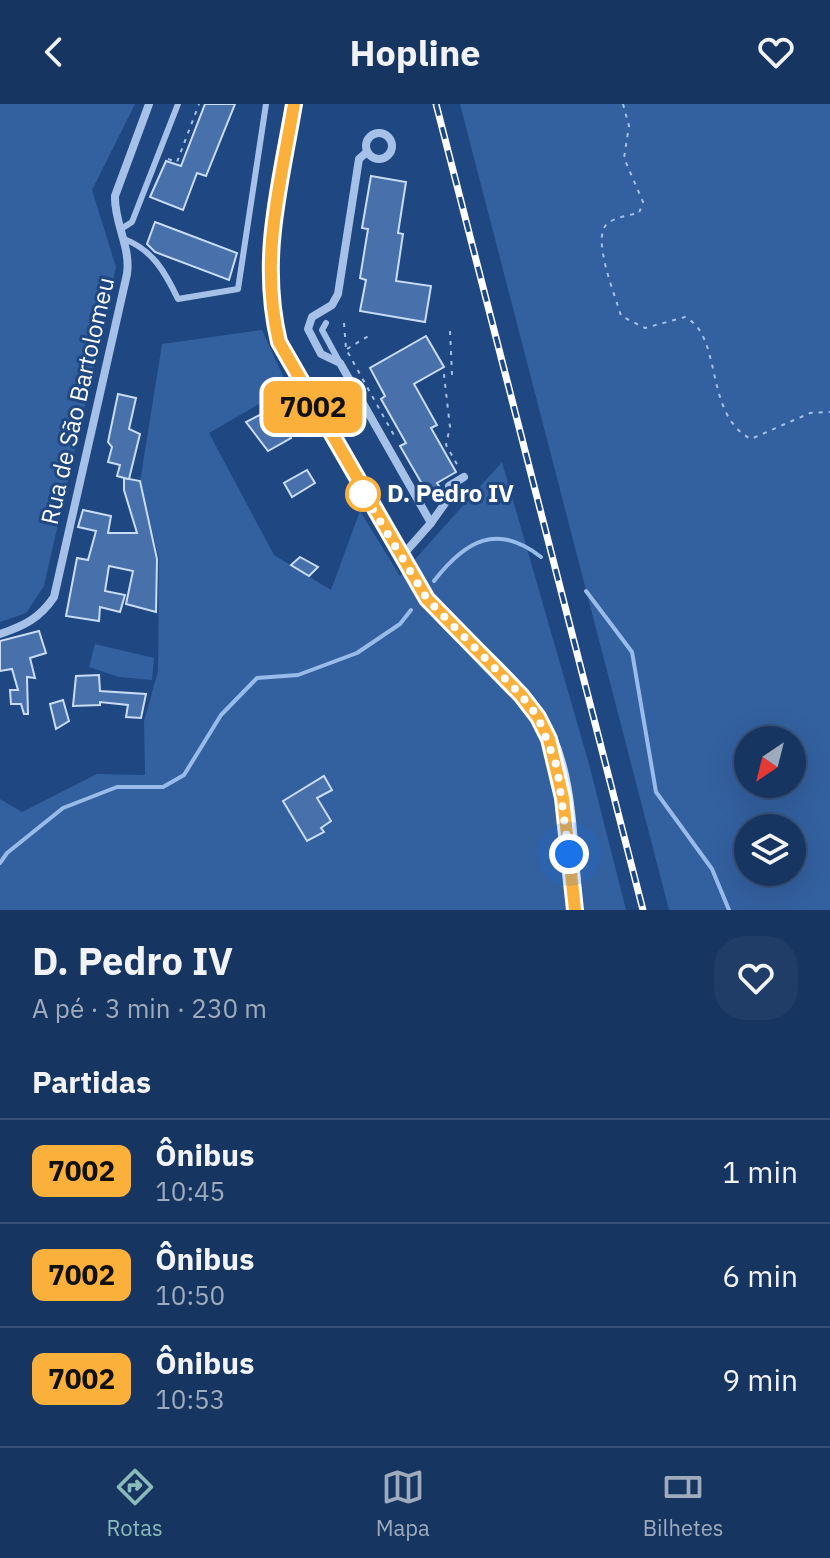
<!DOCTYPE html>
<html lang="pt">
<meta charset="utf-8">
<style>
:root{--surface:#173561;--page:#203d67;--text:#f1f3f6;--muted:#9eabbd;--line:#365076;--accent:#8bbbb9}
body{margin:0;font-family:"IBM Plex Sans",sans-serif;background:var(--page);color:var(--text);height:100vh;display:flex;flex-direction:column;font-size:30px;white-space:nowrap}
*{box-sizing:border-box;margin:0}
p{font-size:26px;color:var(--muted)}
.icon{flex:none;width:44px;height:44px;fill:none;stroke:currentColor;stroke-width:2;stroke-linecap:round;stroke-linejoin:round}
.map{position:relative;height:806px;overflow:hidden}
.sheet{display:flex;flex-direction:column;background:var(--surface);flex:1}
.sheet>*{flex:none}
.badge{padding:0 16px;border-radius:12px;font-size:28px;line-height:52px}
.needle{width:52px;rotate:215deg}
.buttons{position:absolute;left:734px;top:622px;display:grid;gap:16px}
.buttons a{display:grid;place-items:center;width:72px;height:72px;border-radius:50%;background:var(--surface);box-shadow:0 8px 32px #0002,0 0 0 2px var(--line);font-size:40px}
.you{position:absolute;width:40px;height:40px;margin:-20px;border:6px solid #fff;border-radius:50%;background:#1a73e8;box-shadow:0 0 0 12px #1a73e833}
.map>.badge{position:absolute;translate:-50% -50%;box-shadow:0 0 0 4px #fff}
h2{padding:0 32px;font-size:30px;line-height:72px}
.round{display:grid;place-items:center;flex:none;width:84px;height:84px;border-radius:32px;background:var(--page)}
.summary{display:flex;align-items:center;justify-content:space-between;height:136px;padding:0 32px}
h1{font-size:38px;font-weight:800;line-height:60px}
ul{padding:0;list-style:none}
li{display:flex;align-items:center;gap:24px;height:104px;padding:0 32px;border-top:2px solid var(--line)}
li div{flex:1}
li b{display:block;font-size:30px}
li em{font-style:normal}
li .badge{min-width:88px;font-weight:700;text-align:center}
header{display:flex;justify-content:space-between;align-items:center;height:104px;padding:0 32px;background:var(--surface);font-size:36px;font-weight:800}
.tab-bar{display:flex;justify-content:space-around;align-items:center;height:112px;border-top:2px solid var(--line);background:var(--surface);font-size:22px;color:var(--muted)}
.tab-bar a{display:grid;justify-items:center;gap:4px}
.tab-bar .active{color:var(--accent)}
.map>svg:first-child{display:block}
</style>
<header><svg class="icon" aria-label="back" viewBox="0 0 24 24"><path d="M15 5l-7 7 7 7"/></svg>Hopline<svg class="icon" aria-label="heart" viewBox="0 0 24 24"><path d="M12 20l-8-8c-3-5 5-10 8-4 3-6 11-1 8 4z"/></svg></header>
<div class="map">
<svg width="830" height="806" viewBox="0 0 830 806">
<rect width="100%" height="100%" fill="#1f4781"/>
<g fill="#33609f" fill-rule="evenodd">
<polygon points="0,0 135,0 92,86 116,163 44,482 26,509 0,518"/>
<path d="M460,0H830V806H669ZM792,636V680H748V636ZM792,724V768H748V724Z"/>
<polygon points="262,226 288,283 209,329 274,451 331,486 360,407 400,472 502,358 589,660 626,806 0,806 0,695 22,708 97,670 145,671 144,617 158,567 159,454 140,378 162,240"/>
<polygon points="95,540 154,554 152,576 119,573 89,563"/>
</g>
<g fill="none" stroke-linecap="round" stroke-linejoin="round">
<g stroke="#98bcea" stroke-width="4">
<path d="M434,477C465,437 497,418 541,453"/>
<polyline points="586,487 632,548 656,688 712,765 729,806"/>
<polyline points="0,759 7,749 63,704 117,683 163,683 184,671 221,611 257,574 298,571 357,549 400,520 411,506"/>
</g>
</g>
<g fill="#4870aa" stroke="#c9dcf6" stroke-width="2">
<polygon points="205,0 235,0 206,72 197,69 183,106 150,93 166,57 181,62"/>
<polygon points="371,72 406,78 398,129 403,130 396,177 431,182 425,218 360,207 366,176 360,174 368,125 362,124"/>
<polygon points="155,118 237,149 229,176 155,148 147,140"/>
<polygon points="426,232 444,263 414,280 437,321 431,324 456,368 437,379 441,385 429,392 400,342 406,339 381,295 385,292 370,264"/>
<polygon points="118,290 136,294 129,325 140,330 129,375 140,377 157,455 156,508 126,500 133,467 109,462 105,487 125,491 120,508 100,503 99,517 66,512 77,454 88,456 96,427 78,423 83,406 111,412 108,429 137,429 124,386 124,374 128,375 117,372 120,361 108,358 112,343 108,338"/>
<polygon points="275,303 291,334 268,347 246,318"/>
<polygon points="307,366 315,379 292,393 284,379"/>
<polygon points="300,453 318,463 309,472 291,461"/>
<polygon points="39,527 46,549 30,554 35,574 27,573 28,610 24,610 21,600 11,600 10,586 18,586 12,565 0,567 0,537"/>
<polygon points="99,571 100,587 146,590 141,614 126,613 128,601 100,598 100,601 73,602 76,572"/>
<polygon points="63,596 69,617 56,625 50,600"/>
<polygon points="324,672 332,686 317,694 331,717 321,724 324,728 307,737 283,697"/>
</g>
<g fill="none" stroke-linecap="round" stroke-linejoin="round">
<g stroke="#a5c1e8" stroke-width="2" stroke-dasharray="4 6" stroke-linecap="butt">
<path d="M623,0L629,22L624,54L643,98L639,109C630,111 616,113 608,119C590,132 616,193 621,212L645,224L685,213C724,233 703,310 751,335L810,309L830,308"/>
<polyline points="168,55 177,58 199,0"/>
<polyline points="344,219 346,245 396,335"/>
<polyline points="450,227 452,270 444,271 450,323 446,341 458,362"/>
<polyline points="347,245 370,231"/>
</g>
<g stroke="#a5c1e8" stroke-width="6">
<polyline points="121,125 132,118 178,0"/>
<path d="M124,135C153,146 165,168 178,195L238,185L266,0"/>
<polyline points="326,219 322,226 340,259"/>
</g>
<g stroke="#a5c1e8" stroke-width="8">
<circle cx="379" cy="42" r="13"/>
<polyline points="367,48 359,55 338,190 332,201 312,213 308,225 321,250 340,259 431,419 401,453"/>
<polyline points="431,419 453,388 449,382 464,373"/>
<path d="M0,530C24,522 40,514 54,493L127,170C131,143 114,119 115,92L149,0"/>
</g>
<path stroke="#cfdff7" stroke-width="16" d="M294,0C280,85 259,152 279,238L427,495C461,534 506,567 536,610C572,662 569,745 575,806"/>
<defs>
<polyline id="rail" points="436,0 643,806"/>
</defs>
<use href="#rail" stroke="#fff" stroke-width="7"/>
<use href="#rail" stroke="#1f4781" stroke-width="4" stroke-dasharray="12" stroke-linecap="butt"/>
</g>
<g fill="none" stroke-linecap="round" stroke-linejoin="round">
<defs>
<path id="line" d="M294,0C280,83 259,154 279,238L427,495L521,591L538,613L549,635L563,694L575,806"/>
</defs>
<use href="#line" stroke="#fff" stroke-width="18"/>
<use href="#line" stroke="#fbb03b" stroke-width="12"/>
<polyline stroke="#fff" stroke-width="8" stroke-dasharray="0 14.4" points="363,390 357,379 427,495 521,591 538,613 557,663 569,750"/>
</g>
<circle fill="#fff" stroke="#fbb03b" stroke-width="4" cx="363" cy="390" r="16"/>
<g text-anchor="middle" stroke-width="6" stroke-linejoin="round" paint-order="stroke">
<g font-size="24" fill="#fff" stroke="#1f4781">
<text transform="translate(78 297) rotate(-77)" y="8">Rua de São Bartolomeu</text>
</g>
<g font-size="24" font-weight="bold" fill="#fff" stroke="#1f4781" text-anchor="start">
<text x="387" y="398">D. Pedro IV</text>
</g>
</g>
</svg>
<div class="buttons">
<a><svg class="needle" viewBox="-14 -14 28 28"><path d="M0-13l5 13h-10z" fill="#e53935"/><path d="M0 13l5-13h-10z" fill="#9eabbd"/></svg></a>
<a><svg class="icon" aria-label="layers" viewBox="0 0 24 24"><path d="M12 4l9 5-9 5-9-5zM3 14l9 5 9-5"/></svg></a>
</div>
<div class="you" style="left:569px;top:750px"></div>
<b class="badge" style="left:313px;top:303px;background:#fbb03b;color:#111">7002</b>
</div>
<section class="sheet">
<div class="summary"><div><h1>D. Pedro IV</h1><p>A pé · 3 min · 230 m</p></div><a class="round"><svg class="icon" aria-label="heart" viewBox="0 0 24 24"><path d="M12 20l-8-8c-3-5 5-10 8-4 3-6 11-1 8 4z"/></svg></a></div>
<h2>Partidas</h2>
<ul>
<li><span class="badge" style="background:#fbb03b;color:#111">7002</span><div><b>Ônibus</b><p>10:45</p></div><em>1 min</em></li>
<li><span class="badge" style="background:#fbb03b;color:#111">7002</span><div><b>Ônibus</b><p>10:50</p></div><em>6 min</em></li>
<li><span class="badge" style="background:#fbb03b;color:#111">7002</span><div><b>Ônibus</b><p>10:53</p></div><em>9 min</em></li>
</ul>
</section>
<nav class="tab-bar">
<a class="active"><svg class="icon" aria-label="directions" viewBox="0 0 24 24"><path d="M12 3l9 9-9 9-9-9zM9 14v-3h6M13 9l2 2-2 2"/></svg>Rotas</a>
<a><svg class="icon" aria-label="map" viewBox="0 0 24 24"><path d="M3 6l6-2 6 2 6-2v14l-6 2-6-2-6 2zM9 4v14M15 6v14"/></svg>Mapa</a>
<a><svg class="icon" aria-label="tickets" viewBox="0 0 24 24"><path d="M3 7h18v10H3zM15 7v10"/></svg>Bilhetes</a>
</nav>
